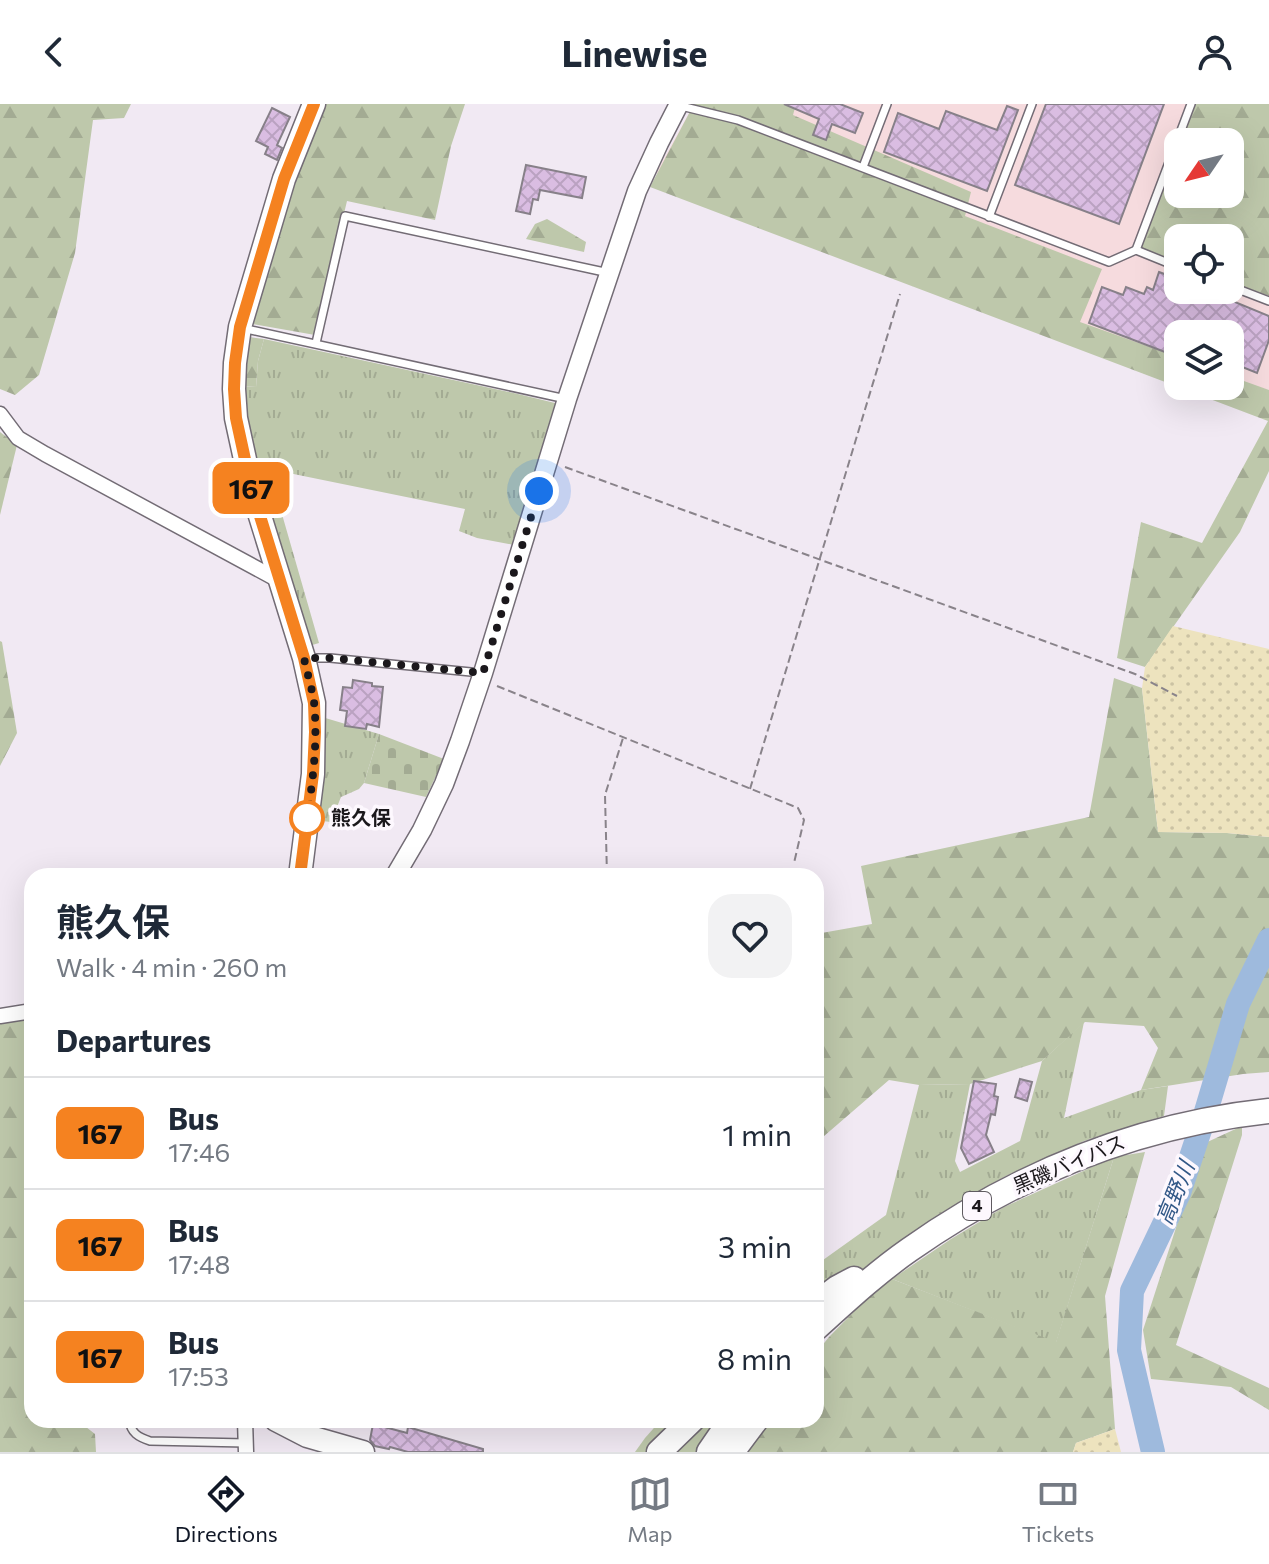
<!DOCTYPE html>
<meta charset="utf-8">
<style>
:root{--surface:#fff;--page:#f2f2f3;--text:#1f2937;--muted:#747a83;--line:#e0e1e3;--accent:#111827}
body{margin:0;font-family:Commissioner,"Noto Sans JP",sans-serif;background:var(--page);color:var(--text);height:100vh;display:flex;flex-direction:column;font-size:30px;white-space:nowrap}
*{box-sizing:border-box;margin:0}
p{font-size:26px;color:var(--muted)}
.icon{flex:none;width:44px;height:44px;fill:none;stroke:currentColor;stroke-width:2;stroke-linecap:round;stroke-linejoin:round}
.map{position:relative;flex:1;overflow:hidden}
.details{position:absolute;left:24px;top:764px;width:800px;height:560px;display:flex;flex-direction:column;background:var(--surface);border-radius:24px;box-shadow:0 8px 32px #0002}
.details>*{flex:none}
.badge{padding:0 16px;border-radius:12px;font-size:28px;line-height:52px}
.needle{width:52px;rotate:235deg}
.tools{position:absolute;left:1164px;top:24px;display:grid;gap:16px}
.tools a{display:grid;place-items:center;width:80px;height:80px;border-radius:16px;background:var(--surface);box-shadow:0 8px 32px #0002;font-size:40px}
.you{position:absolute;width:40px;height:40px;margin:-20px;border:6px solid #fff;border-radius:50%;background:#1a73e8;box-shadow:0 0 0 12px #1a73e833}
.map>.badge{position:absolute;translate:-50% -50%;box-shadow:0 0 0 4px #fff}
h2{padding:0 32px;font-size:30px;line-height:72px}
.round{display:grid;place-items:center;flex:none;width:84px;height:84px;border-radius:24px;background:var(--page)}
.headline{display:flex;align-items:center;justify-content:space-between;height:136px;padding:0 32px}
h1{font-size:38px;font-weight:700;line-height:60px}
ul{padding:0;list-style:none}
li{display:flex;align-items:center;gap:24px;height:112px;padding:0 32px;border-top:2px solid var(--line)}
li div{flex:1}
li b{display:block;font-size:30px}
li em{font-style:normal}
li .badge{min-width:88px;font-weight:700;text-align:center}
header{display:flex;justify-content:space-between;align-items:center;height:104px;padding:0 32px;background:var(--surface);font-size:36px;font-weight:700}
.menu{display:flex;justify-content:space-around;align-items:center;height:112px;border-top:2px solid var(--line);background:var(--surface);font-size:22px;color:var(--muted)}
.menu a{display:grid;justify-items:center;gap:4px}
.menu .current{color:var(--accent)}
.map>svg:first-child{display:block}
</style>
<header><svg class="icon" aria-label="back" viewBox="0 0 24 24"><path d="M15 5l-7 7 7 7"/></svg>Linewise<svg class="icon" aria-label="person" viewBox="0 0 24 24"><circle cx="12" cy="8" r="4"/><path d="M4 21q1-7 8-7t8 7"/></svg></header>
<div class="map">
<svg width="1269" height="1348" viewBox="0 0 1269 1348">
<defs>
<pattern id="grass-tufts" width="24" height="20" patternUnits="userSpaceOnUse" patternTransform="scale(2)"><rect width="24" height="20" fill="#bec8ab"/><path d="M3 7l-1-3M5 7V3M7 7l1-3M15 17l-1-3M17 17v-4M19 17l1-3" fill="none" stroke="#a3ab93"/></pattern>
<pattern id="forest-firs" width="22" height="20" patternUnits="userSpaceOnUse" patternTransform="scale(2)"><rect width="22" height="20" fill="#bec8ab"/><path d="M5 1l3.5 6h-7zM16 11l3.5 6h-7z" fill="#a3ab93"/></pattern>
<pattern id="sand-dots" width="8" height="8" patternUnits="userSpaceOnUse" patternTransform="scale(2)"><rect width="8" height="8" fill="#ede3be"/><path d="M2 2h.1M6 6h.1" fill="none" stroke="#cbc2a3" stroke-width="1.8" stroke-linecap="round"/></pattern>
<pattern id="cemetery-stones" width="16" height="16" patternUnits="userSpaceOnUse" patternTransform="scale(2)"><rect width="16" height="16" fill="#bec8ab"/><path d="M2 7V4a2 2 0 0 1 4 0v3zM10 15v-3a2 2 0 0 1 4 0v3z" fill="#a3ab93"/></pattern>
<pattern id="building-cross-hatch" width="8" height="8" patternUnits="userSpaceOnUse" patternTransform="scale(2)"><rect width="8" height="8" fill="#dabde2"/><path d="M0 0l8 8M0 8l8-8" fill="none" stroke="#baa2c1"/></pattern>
</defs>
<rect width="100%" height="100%" fill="#f1e9f3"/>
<polygon fill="#f6dbde" points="694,0 1214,0 1199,38 1178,38 1178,186 1230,186 1230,149 1269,164 1269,298 1230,282 1230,230 1178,230 1178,264 656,69"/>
<g fill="url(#grass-tufts)">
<polygon points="264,235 518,290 559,300 514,441 477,434 459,427 465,405 269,365 319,539 309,542 252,357 241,282 256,283 258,257"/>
<polygon points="322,613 379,630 364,679 359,685 341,693 331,718 313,716"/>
<polygon points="1084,918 1064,1014 1141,986 1168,982 1164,1012 1084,1037 1006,1072 940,1110 889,1146 816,1209 816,1161 886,1111 919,981 970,980 955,1057 960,1068 1020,1037 1042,957"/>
<polygon points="1114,1053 1056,1239 892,1175 951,1135 1004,1103"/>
<polygon points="661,1316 721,1316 697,1348 635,1348 645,1334"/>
</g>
<g fill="url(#forest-firs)">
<polygon points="0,0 131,0 124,14 93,16 75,149 39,271 15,291 0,285"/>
<polygon points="320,0 465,0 451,42 435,116 347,97 315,231 252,220 265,163"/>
<polygon points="694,0 796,0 793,11 971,88 965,112 1102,165 1080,218 1178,253 1178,282 1230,282 1230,272 1269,286 1269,367 1240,428 1145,563 1117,554 1141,418 1202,439 1268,317 650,83"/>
<polygon points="1195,0 1269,0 1269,192 1230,178 1230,134 1178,134 1178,159 1140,145 1178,45 1178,90 1230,90 1230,38 1181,38"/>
<polygon points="547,115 586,138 584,148 526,135 535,120"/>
<polygon points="247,233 264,235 258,257 256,283 241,282"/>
<polygon points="0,328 17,341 0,411"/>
<polygon points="0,537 2,538 17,629 0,662"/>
<polygon points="1114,574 1142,584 1158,728 1227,729 1269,733 1269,968 1243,970 1141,986 1158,944 1144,922 1085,918 1042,957 970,980 919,981 889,976 816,1039 816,830 872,820 861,762 1089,713"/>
<polygon points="32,913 32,1316 77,1316 95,1330 96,1348 0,1348 0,920"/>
<polygon points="1242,1022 1242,1031 1176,1241 1269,1284 1269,1306 1231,1283 1151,1275 1143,1226 1203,1040"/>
<polygon points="1145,1048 1105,1192 1115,1325 1076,1339 1073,1348 744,1348 764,1316 816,1316 816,1249 829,1233 875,1186 892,1175 1056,1238 1114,1053"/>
</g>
<g fill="url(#sand-dots)">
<polygon points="1173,522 1269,545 1269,733 1227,729 1158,728 1142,584 1145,563"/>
<polygon points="1115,1325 1121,1348 1073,1348 1076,1339"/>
</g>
<polygon fill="url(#cemetery-stones)" points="379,630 444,655 426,693 364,679"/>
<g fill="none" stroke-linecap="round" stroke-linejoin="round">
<polyline stroke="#9ebadd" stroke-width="24" points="1153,1348 1129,1246 1132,1187 1179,1089 1205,1011 1238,900 1269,836"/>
</g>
<g fill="url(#building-cross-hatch)" stroke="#878089" stroke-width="2">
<polygon points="784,0 840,0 863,9 855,29 832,20 826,36 813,31 819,15"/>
<polygon points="1046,0 1164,0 1119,120 1015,81"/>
<polygon points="1007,2 1018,6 987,87 884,48 898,9 939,25 946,7 997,26"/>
<polygon points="272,4 290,13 277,41 282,44 277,56 265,50 268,43 256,37"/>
<polygon points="526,61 586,73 582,94 540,86 538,96 533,95 530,110 516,107"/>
<polygon points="1159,168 1178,175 1178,186 1206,186 1269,212 1269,236 1257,269 1230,258 1230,230 1178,230 1178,253 1089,219 1102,183 1123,191 1126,183 1144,190 1147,183 1153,186"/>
<polygon points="353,576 372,579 372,582 383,583 379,623 367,620 366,625 345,622 347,607 340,606 343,583 352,584"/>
<polygon points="1020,975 1032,978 1027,997 1015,993"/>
<polygon points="974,977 996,980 994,992 998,993 995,1011 991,1010 986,1031 994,1048 969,1060 961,1044"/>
<polygon points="373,1320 407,1329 408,1323 483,1345 483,1348 408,1348 390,1343 389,1345 375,1342 370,1336"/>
</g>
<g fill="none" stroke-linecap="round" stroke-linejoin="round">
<defs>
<g id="service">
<polyline points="681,2 738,16 1109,158 1136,146 1178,163"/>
<polyline points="863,63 887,0"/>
<polyline points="989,113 1032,0"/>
<polyline points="1136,146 1191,0"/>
<polyline points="1230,182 1269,197"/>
<polyline points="242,224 566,295"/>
<polyline points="316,239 345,112 609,169"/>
<polyline points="306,554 330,554 481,569"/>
<path d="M129,1316C131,1329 138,1333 150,1337L246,1339"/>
</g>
<g id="minor">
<polyline points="0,310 18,334 45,350 280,477"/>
<polyline points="0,912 32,907"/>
<polyline points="245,1316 246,1348"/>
</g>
<polyline id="tertiary" points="395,772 422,726 444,680 460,637 483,569 567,295 637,87 659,39 679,0"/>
<g id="secondary">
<polyline points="300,772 313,670 314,599 304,554 251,383 236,314 234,285 235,259 240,223 284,75 314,0"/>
<polyline points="276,1316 307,1332 363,1348"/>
</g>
<g id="trunk">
<polyline points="816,1200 837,1184 854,1175"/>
<path d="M816,1224C846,1197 876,1169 909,1146C1017,1070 1137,1021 1269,1007"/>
<polyline points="659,1348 692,1316"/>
<polyline points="709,1348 731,1316"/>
<polyline points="732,1348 756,1316"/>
</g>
</defs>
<use href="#service" stroke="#736c75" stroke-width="10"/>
<use href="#minor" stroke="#736c75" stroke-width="17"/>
<use href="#tertiary" stroke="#736c75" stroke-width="21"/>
<use href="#secondary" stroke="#736c75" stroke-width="25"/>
<use href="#trunk" stroke="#736c75" stroke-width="27"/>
<g stroke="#89838a" stroke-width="2" stroke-dasharray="8 4" stroke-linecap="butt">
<polyline points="565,363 1135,570 1177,592"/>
<polyline points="497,582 798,704 804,716 794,759"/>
<polyline points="750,685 900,190"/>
<polyline points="607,772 605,691 623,634"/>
</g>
<use href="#service" stroke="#fff" stroke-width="7"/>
<use href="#minor" stroke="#fff" stroke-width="14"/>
<use href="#tertiary" stroke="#fff" stroke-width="18"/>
<use href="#secondary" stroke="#fff" stroke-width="22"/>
<use href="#trunk" stroke="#fff" stroke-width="24"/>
</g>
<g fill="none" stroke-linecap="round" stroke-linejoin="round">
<defs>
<polyline id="line" points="300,772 313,670 315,628 314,599 304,554 251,383 236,314 234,285 235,259 240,223 284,75 314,0"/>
</defs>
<use href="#line" stroke="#fff" stroke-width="18"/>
<use href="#line" stroke="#f58220" stroke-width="12"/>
<path stroke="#1b181c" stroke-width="8" stroke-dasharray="0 14.4" d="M307,714C313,677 318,636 314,598C312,584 307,569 304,554H330L483,569L539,387"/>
</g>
<circle fill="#fff" stroke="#f58220" stroke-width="4" cx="307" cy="714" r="16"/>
<g text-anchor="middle" stroke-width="7" stroke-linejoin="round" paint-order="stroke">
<rect fill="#fdf8fe" stroke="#5f5b60" stroke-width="2" x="963" y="1088" width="28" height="28" rx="6"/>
<g font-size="18" font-weight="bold" fill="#1b181c">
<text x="977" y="1108">4</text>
</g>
<g font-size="20" font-weight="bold" fill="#1b181c" stroke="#fdf8fe" text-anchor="start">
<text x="331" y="721">熊久保</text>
</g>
<g font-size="20" fill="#1b181c" stroke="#fdf8fe">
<text transform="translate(1069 1060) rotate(-23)" y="7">黒磯バイパス</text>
</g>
<g font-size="22" font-style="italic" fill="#325887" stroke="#fdf8fe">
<text transform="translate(1175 1089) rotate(-68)" y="8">高野川</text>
</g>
</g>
</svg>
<div class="tools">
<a><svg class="needle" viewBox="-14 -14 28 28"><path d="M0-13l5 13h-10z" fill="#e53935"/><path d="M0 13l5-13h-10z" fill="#747a83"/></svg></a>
<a><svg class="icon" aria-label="locate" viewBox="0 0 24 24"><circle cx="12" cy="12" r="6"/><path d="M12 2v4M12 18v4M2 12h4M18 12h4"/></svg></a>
<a><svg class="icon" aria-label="layers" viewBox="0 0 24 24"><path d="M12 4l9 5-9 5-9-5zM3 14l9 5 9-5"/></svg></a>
</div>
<div class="you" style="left:539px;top:387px"></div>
<b class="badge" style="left:251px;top:384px;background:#f58220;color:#111">167</b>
<section class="details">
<div class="headline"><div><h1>熊久保</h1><p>Walk · 4 min · 260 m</p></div><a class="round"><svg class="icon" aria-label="heart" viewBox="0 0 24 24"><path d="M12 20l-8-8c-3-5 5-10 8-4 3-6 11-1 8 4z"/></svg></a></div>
<h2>Departures</h2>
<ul>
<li><span class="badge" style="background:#f58220;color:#111">167</span><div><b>Bus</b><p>17:46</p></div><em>1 min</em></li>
<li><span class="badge" style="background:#f58220;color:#111">167</span><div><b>Bus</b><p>17:48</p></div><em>3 min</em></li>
<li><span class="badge" style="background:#f58220;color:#111">167</span><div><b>Bus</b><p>17:53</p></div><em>8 min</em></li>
</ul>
</section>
</div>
<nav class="menu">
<a class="current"><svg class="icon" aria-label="directions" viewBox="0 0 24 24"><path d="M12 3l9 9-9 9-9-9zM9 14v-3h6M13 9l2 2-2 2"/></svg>Directions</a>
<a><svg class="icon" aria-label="map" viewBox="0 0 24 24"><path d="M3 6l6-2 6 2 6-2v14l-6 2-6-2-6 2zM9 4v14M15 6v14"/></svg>Map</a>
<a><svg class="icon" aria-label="tickets" viewBox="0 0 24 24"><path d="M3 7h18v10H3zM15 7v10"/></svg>Tickets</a>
</nav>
